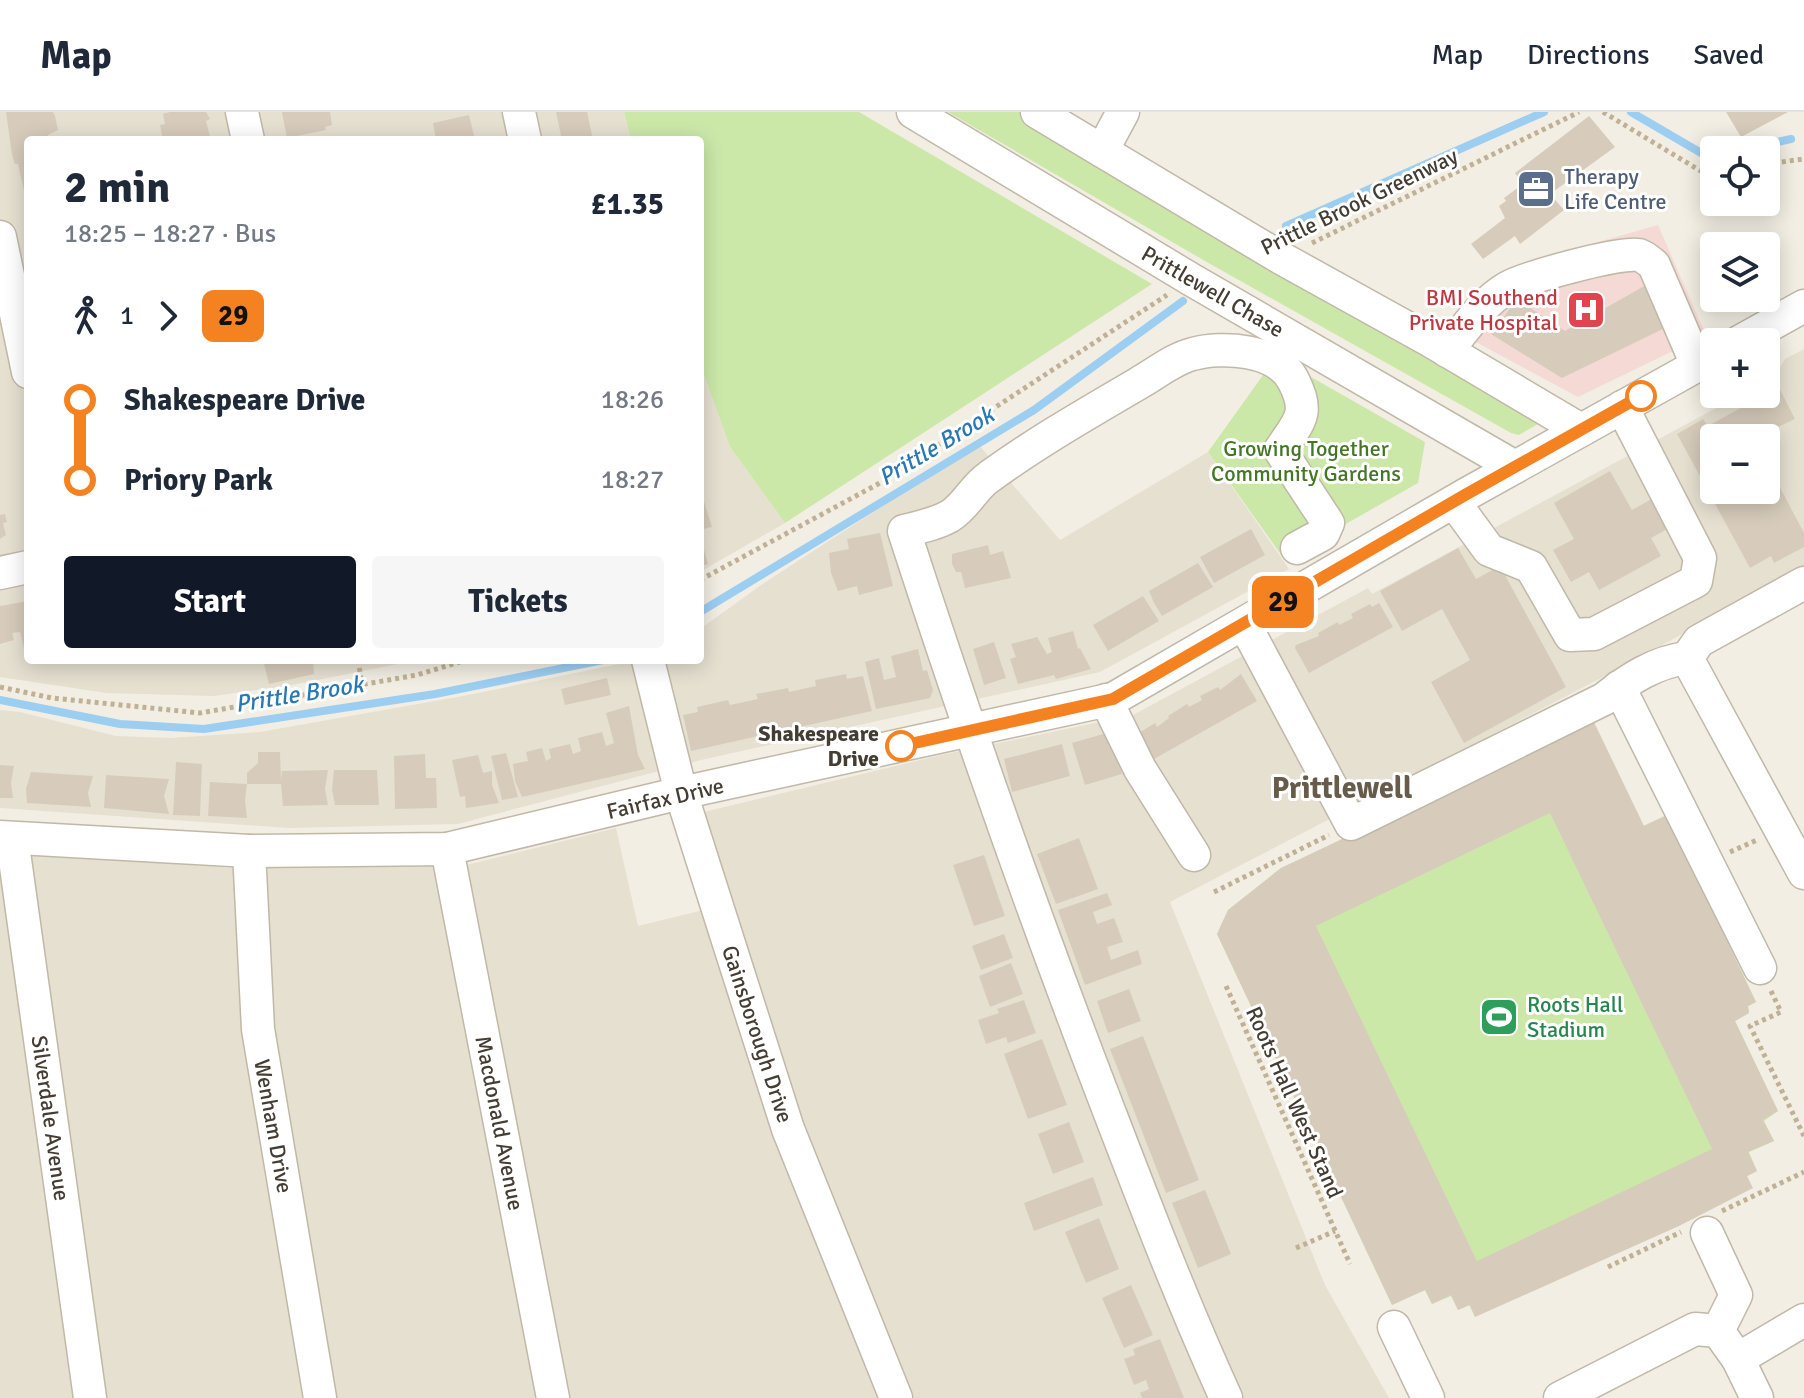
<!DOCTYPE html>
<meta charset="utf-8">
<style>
:root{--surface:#fff;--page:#f6f6f7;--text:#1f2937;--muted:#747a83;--line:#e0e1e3;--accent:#111827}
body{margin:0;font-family:Signika,sans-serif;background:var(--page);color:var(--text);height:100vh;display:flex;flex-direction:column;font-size:30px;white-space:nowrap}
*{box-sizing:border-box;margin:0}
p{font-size:26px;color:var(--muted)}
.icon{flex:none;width:44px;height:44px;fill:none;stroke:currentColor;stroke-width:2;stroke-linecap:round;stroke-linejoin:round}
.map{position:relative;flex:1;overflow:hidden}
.details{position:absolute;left:24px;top:24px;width:680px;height:528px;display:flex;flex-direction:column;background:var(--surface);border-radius:8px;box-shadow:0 4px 20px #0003}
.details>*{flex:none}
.badge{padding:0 16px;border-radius:12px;font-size:28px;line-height:52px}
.controls{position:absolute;left:1700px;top:24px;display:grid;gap:16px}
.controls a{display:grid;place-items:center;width:80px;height:80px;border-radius:8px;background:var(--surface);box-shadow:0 4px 20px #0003;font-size:40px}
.map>.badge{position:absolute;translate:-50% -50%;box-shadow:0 0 0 4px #fff}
.legs{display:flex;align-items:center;gap:12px;height:88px;padding:0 40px;font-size:26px}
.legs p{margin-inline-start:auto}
.overview{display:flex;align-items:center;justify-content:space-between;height:136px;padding:0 40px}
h1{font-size:44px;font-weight:700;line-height:60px}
.action{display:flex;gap:16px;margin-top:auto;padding:16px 40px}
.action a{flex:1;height:92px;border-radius:8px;background:var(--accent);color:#fff;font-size:32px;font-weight:700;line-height:92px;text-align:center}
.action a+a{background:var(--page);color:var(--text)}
ul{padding:0 40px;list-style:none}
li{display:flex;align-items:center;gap:28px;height:80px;font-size:30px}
li i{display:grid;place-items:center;width:12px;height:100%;margin:0 10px;background:currentColor}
li i::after{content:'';width:20px;height:20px;margin:-10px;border:6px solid;border-radius:50%;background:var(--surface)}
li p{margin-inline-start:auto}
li:first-child i{background:linear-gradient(#0000 50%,currentColor 0)}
li:last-child i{background:linear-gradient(currentColor 50%,#0000 0)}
header{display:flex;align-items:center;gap:48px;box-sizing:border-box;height:112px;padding:0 40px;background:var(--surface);border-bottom:2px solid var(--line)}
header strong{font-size:38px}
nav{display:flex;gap:44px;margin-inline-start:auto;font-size:28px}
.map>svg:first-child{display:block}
</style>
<header>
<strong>Map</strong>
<nav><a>Map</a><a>Directions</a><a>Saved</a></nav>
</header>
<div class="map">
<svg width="1804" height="1286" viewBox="0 0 1804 1286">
<rect width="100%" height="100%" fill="#f2eee3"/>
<g fill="#e6e0d1" fill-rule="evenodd">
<polygon points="0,0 624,0 631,28 28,28 28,548 418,548 287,574 214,584 106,581 0,565"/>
<path d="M1804,237V454L1630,551L1170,790L1325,1173L1389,1286H0V739L232,756L466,753L616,716L638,814L728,792L704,700L941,643L1133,603L1368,476L1372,482L1742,282H1766V269L1775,264L1785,247ZM1714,326H1766V378H1714Z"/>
<polygon points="700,252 730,335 785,411 700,460"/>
<polygon points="978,332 1060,428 1208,340 1289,457 1100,560 701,648 458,712 289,716 0,696 0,598 20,600 116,624 171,626 260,620 463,584 639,548 700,548 700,517 764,471"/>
</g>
<polygon fill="#f4d9d5" points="1658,113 1706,223 1578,285 1459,221 1497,174 1535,148"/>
<g fill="#cce8a9">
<polygon points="624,0 859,0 1152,172 785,411 730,335 700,252 700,28 631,28"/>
<polygon points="948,0 1023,0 1542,302 1538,312 1519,323 1511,321 1205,149"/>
<polygon points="1276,245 1425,330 1418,371 1284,447 1208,340"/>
<polygon points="1540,636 1643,714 1667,703 1756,890 1748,894 1749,901 1735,909 1778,999 1764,1009 1774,1029 1749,1040 1757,1059 1475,1205 1469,1193 1458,1198 1451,1184 1432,1192 1425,1178 1392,1193 1217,822 1228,798 1281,756"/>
</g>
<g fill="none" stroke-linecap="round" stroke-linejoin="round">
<g stroke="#9ccef2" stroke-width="8">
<polyline points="1631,0 1708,45 1714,44"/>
<polyline points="1742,38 1791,27"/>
<polyline points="1286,114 1544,0"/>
<polyline points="700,500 1034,298 1183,189"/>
<polyline points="0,588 120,612 204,617 435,582 603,548"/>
</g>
</g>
<g fill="#d7ccbb" fill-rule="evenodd">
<polygon points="6,0 53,0 55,4 58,18 48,23 49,28 28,28 28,96 18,52 15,52 12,43"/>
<polygon points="170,0 206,0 210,7 206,9 211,28 163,28 160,13 165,12 163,2"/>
<polygon points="282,0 330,0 332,13 325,15 326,18 287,26"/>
<polygon points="556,0 587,0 593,28 562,28"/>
<polygon points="1726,0 1788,0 1741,25"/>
<polygon points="469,3 475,28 436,28 433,11"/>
<polygon points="1589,4 1615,35 1550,82 1564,98 1520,132 1515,124 1483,147 1471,132 1505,106 1499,94 1506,89 1504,86 1523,72 1515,61"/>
<polygon points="1646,173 1671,213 1562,266 1491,222 1517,187 1565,219"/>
<polygon points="1775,268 1795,307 1755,326 1714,326 1714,378 1766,378 1766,349 1804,421 1804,435 1774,451 1771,444 1750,456 1677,322 1703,307 1708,314 1766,282 1766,272"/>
<polygon points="1610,359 1632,398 1657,384 1673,414 1651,426 1661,444 1599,478 1589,460 1571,470 1553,438 1574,427 1554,391"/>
<polygon points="700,377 712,415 700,418"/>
<polygon points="5,402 7,410 3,411 6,423 0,427 0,403"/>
<polygon points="1251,417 1265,443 1214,471 1200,445"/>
<polygon points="880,421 893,474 859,483 857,474 838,479 831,461 829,441 849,437 847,427"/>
<polygon points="701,427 708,452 700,454 700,428"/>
<polygon points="988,433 990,443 1003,439 1011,466 965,476 961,460 956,460 952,452 952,442"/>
<polygon points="1458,436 1476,467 1500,454 1566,575 1464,631 1431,570 1470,548 1442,497 1402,519 1380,479"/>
<polygon points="1198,451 1213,475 1162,504 1154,491 1149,479"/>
<polygon points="1143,484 1159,509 1108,539 1093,513"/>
<polygon points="28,489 28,552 20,520 12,521 14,528 0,532 0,494"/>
<polygon points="1379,491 1393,515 1309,561 1295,536 1296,533 1319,524 1318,521 1338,510 1339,513 1353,506 1351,502 1370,492 1372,495"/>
<polygon points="1073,519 1078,537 1080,536 1091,557 1056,567 1054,563 1018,572 1010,547 1016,545 1011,532 1037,525 1047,542 1052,540 1048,526"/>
<polygon points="994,530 1006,566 984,573 973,537"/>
<polygon points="918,537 923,559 927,558 933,578 930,586 876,597 865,550 879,546 884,568 896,565 891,544"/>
<polygon points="263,548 313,548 314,562 269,572"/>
<polygon points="846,562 847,567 863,564 872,599 691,639 683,603 698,600 697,595 728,588 730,593 758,587 756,582 788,576 789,580 816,574 815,568"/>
<polygon points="1241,562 1257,589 1154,647 1139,621 1155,611 1157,615 1169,606 1168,604 1187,592 1189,595 1202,588 1200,584 1218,575 1220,578"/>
<polygon points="607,566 611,583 565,593 561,577"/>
<polygon points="629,594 638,643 645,657 522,685 515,669 513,652 528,649 526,640 542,636 546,649 551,646 549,637 570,632 573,642 581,639 578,626 602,620 606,634 614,631 606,601"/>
<path d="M1593,608L1644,714L1667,703L1756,890L1748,894L1749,901L1735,909L1778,999L1763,1008L1774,1029L1748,1040L1757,1059L1747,1064L1753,1076L1679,1114L1475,1205L1470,1193L1458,1198L1451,1183L1432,1192L1425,1178L1392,1193L1217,822L1228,798L1281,756ZM1550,701L1712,1037L1477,1149L1316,814Z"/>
<polygon points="1110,620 1122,662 1085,673 1072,631"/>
<polygon points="1062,632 1070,664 1012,680 1004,647"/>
<polygon points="258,640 280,640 281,668 282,659 328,658 325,677 328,693 283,694 281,672 247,672 245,688 247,706 208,704 210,670 247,672 247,661 258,651"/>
<polygon points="506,641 518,685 502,688 491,644"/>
<polygon points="425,642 426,666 436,666 437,696 395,697 394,644"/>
<polygon points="478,643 483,661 492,659 492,673 499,691 466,696 465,684 460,685 452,648"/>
<polygon points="176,650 202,652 200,704 173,703"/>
<polygon points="0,653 14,654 11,671 13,686 0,686"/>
<polygon points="334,658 377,658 379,693 335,693 332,678"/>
<polygon points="31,660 93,664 88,681 91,695 27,691 26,677"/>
<polygon points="106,663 169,667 164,684 169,702 104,696"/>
<polygon points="1079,726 1098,777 1056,792 1037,742"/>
<polygon points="984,743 1005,804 974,814 953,753"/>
<polygon points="1107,781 1112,793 1093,800 1097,812 1114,806 1123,830 1107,835 1111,848 1138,838 1142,852 1085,873 1058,798"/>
<polygon points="1004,822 1013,846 981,858 972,834"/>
<polygon points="1011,851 1023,882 990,895 979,864"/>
<polygon points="1129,877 1141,909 1108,921 1097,889"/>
<polygon points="1024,888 1036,921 1008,931 1006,925 986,932 978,908 999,901 997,897"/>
<polygon points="1143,924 1199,1068 1166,1081 1110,937"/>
<polygon points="1042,927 1067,993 1028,1007 1004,942"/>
<polygon points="1069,1010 1084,1050 1053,1062 1038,1022"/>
<polygon points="1093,1065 1103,1093 1034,1119 1024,1091"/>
<polygon points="1205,1078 1231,1142 1198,1156 1172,1091"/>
<polygon points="1099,1106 1119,1157 1086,1171 1065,1120"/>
<polygon points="1131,1173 1153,1223 1124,1236 1102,1186"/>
<polygon points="1160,1227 1184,1286 1142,1286 1140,1281 1149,1277 1146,1268 1134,1273 1124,1247 1135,1243 1133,1237"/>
</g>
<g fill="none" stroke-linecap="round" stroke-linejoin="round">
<defs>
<g id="minor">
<polyline points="242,0 248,28"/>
<polyline points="519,0 525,28"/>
<polyline points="913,0 1192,168 1515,355"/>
<polyline points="1037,0 1281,146 1429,228 1581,318"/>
<polyline points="1102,39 1123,0"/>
<polyline points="0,125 28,260"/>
<polyline points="1739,230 1804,194"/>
<path d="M1447,239C1464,218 1483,190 1507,176C1527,165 1618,140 1639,143C1645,145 1649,149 1654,153L1697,253"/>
<polyline points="1454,390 1489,438 1531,455 1570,523 1594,522 1696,469 1700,446 1622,295"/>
<polyline points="0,461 28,455"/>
<polyline points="1804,471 1699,529 1687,546 1804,761"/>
<path d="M1245,513L1351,712L1604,587C1629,567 1655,550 1687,546"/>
<polyline points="648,548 681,681 788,1017 896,1286"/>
<polyline points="1619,575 1760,856"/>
<polyline points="1106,588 1140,657 1194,743"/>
<polyline points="0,725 249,739 447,737 681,681 1113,587 1465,383 1714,244"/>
<polyline points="12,726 90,1286"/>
<polyline points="447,737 553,1286"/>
<polyline points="249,739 258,917 320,1286"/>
<polyline points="1707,1121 1736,1183 1718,1219"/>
<polyline points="1394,1215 1428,1286"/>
<polyline points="1738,1247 1804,1208"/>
<path d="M1226,1286C1180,1185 1141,1082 1101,978C1030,793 965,607 904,419C920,415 936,412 950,404C966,394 974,375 989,365C1037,330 1088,301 1139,271C1155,262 1175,246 1193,242C1222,234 1277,237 1293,268C1311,302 1299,309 1280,338L1328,411L1323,422L1297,436"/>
<polyline points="1560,1286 1695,1217 1718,1219 1738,1247 1757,1286"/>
</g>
</defs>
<use href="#minor" stroke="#c1b8a8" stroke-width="35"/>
<g stroke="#c0b196" stroke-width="5" stroke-dasharray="4 4" stroke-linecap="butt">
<polyline points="1603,0 1704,61 1714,60"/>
<polyline points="1766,52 1804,47"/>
<polyline points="1312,131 1579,0"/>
<polyline points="700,468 878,372 1167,183"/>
<polyline points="358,548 362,572"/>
<polyline points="0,575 52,586 200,601 417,563 466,548"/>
<polyline points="1730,740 1757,728"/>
<polyline points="1214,780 1329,723"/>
<polyline points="1226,874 1350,1152"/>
<polyline points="1771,879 1781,900 1750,914 1804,1024"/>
<polyline points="1722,1099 1804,1060"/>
<polyline points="1296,1136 1335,1119"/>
<polyline points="1608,1155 1681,1120"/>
</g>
<use href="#minor" stroke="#fff" stroke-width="32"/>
</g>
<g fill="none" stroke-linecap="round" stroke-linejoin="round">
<defs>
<polyline id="line-1" points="901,634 1113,587 1465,383 1641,284"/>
</defs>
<use href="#line-1" stroke="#fff" stroke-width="18"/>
<use href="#line-1" stroke="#f58220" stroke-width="12"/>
</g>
<defs>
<symbol id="office-square" viewBox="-11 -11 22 22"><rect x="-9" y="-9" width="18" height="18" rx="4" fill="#5c6f8a" stroke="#fff"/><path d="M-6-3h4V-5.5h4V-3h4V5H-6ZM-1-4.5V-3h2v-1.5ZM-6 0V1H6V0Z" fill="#fff"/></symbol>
<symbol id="hospital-square" viewBox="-11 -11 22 22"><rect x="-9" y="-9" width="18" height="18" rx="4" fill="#e0444e" stroke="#fff"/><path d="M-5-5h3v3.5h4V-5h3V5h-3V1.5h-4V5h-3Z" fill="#fff"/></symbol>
<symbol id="stadium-square" viewBox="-11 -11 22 22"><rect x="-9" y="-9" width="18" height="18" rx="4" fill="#2e9e5b" stroke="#fff"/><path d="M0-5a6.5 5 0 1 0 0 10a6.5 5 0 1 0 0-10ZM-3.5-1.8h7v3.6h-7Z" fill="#fff"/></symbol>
</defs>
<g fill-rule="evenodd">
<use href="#office-square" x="1514" y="55" width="44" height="44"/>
<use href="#hospital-square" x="1564" y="176" width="44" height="44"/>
<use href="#stadium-square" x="1477" y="883" width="44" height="44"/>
</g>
<g fill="#fff" stroke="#f58220" stroke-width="4">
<circle cx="1641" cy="284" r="14"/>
<circle cx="901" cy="634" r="14"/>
</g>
<g text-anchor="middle" stroke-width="6" stroke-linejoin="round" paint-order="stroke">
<g font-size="22" fill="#4e5e75" stroke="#fff" text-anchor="start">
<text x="1564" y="72">Therapy<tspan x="1564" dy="25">Life Centre</tspan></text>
</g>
<g font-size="22" fill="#443d33" stroke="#fff">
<text transform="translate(1359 89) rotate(-26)" y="8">Prittle Brook Greenway</text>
<text transform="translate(1213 179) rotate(30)" y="8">Prittlewell Chase</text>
<text transform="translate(665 686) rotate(-13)" y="8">Fairfax Drive</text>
<text transform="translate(758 922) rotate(72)" y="8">Gainsborough Drive</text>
<text transform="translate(1295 990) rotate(66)" y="8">Roots Hall West Stand</text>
<text transform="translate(51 1006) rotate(82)" y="8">Silverdale Avenue</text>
<text transform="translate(500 1011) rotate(79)" y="8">Macdonald Avenue</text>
<text transform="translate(274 1014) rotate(80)" y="8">Wenham Drive</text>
</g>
<g font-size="22" fill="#be3a42" stroke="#fff" text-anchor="end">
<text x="1558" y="193">BMI Southend<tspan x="1558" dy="25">Private Hospital</tspan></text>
</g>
<g font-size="22" fill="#437725" stroke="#fff">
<text x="1306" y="344">Growing Together<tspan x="1306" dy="25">Community Gardens</tspan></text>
</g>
<g font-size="22" font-weight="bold" fill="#443d33" stroke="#fff" text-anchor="end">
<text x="879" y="629">Shakespeare<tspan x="879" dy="25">Drive</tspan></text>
</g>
<g font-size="22" fill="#27864d" stroke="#fff" text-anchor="start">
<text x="1527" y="900">Roots Hall<tspan x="1527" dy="25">Stadium</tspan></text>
</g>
<g font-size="24" font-style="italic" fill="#2978b2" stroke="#fff">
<text transform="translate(936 334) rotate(-31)" y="8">Prittle Brook</text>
<text transform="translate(299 582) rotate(-9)" y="8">Prittle Brook</text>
</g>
<g font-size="30" font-weight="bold" fill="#675b4a" stroke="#fff">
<text x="1342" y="686">Prittlewell</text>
</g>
</g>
</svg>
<div class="controls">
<a><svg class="icon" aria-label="locate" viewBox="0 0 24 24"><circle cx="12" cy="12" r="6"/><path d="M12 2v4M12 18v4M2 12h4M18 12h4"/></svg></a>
<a><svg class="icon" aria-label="layers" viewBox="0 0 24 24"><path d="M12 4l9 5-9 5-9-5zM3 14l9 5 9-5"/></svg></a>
<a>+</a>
<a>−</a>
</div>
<b class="badge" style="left:1283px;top:490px;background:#f58220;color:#111">29</b>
<section class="details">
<div class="overview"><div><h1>2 min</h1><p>18:25 – 18:27 · Bus</p></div><b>£1.35</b></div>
<div class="legs"><svg class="icon" aria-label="walk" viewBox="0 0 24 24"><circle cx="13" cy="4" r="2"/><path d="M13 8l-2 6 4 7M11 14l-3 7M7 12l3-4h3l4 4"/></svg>1<svg class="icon" aria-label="forward" viewBox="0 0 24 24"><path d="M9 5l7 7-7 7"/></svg><b class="badge" style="background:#f58220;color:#111">29</b></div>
<ul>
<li><i style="color:#f58220"></i><b>Shakespeare Drive</b><p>18:26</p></li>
<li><i style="color:#f58220"></i><b>Priory Park</b><p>18:27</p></li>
</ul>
<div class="action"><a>Start</a><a>Tickets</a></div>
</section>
</div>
